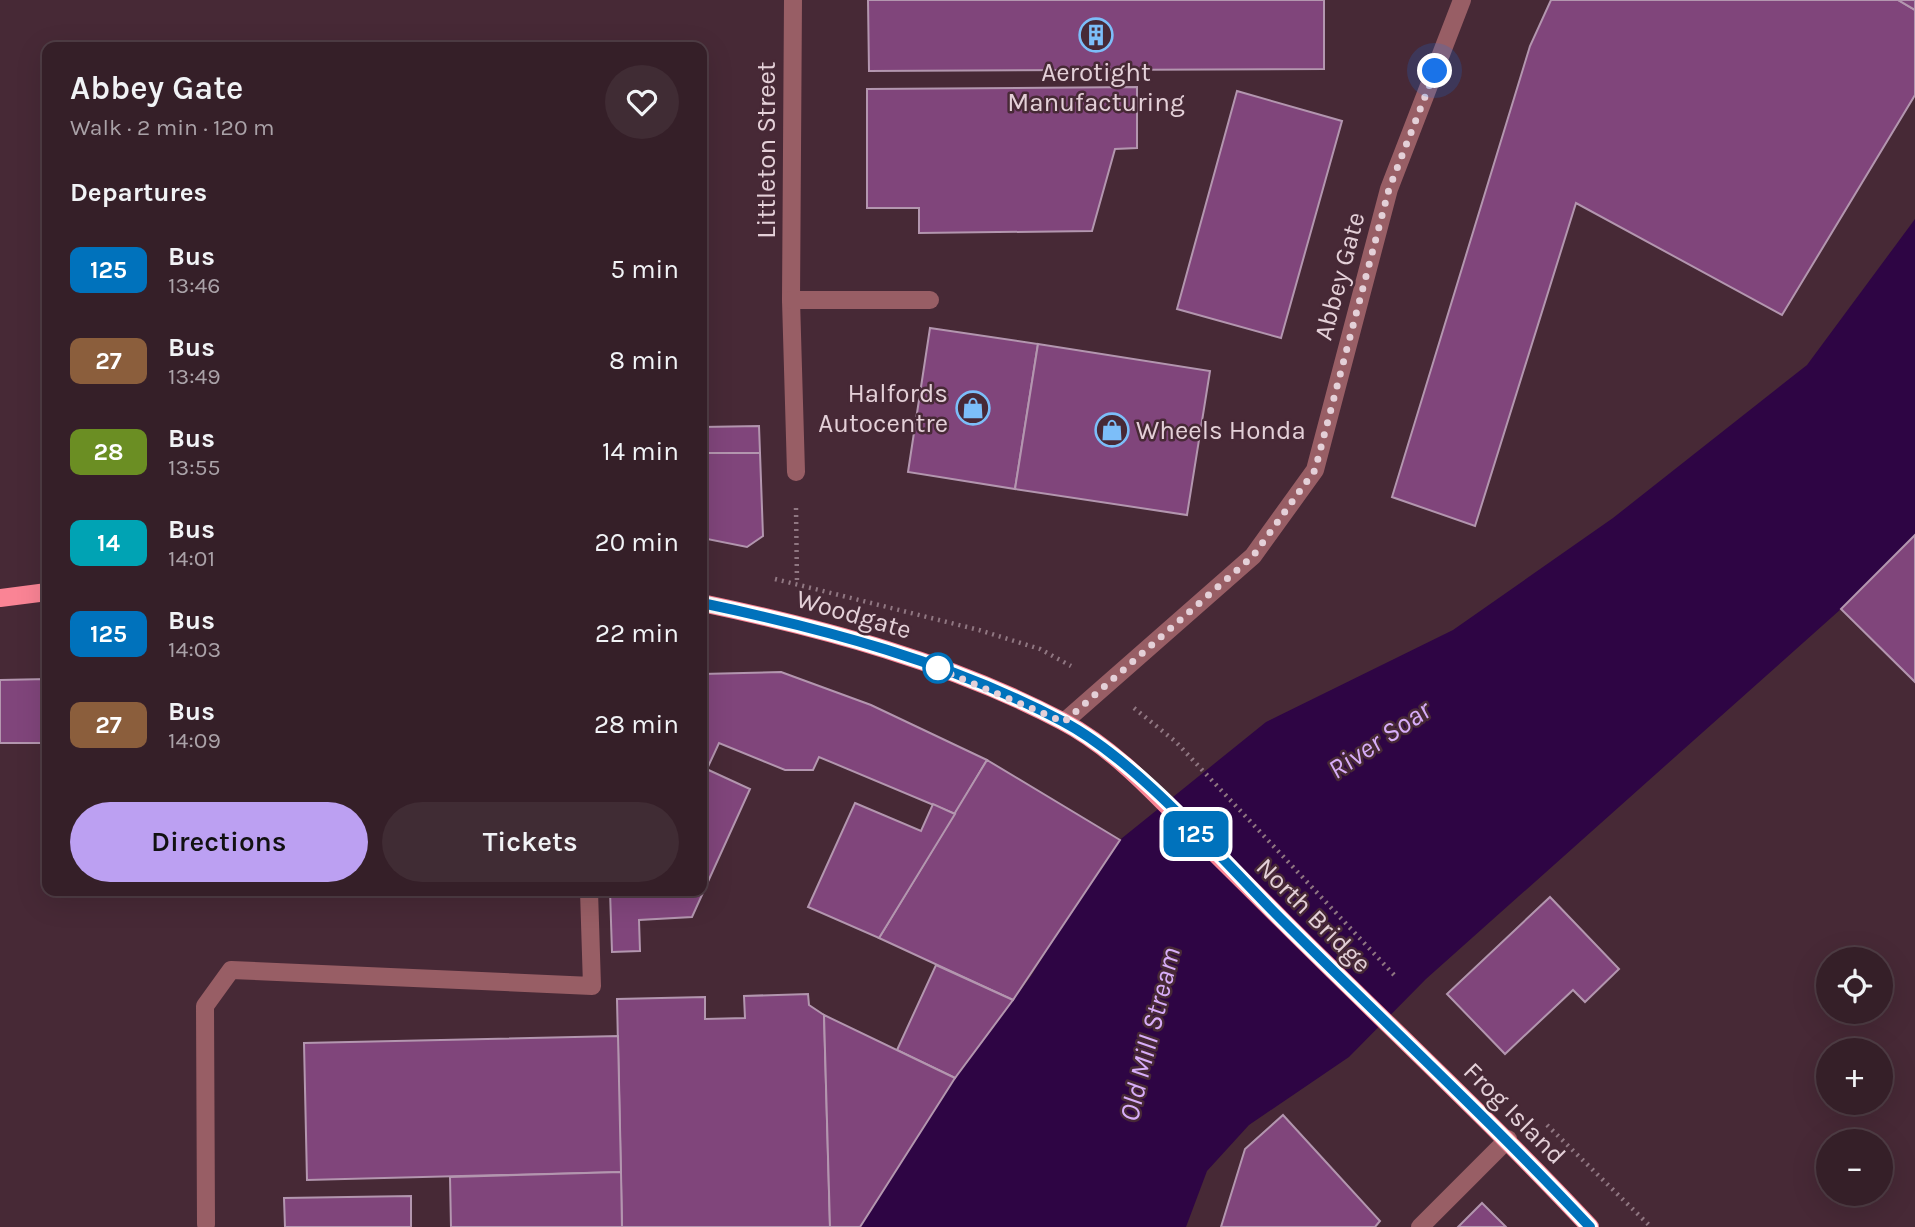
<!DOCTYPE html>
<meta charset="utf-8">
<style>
:root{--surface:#351f28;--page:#402c34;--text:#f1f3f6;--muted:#aaa2a8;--line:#4f3d45;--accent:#bca0f2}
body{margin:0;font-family:Karla,sans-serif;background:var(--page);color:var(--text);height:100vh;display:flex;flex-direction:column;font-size:26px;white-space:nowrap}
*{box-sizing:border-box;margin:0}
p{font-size:23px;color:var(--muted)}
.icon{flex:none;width:38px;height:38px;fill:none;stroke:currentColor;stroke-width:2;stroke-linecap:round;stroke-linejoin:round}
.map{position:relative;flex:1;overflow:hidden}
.drawer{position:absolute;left:42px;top:42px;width:665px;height:854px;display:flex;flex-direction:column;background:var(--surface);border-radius:14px;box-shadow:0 7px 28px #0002,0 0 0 2px var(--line)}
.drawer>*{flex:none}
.badge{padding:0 14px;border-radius:10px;font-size:24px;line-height:46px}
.tools{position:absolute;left:1816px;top:947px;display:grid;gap:14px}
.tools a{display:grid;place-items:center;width:77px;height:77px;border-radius:50%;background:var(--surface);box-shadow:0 7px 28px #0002,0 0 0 2px var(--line);font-size:35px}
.you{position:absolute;width:35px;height:35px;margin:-18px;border:5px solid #fff;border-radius:50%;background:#1a73e8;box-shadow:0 0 0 10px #1a73e833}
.map>.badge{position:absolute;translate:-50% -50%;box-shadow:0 0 0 4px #fff}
h2{padding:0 28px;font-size:26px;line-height:63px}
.round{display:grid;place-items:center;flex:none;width:74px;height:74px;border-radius:37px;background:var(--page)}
.headline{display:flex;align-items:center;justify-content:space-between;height:119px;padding:0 28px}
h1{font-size:33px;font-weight:600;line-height:52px}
.primary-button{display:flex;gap:14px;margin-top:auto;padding:14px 28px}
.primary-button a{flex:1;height:80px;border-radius:42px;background:var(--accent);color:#111;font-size:28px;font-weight:600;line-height:80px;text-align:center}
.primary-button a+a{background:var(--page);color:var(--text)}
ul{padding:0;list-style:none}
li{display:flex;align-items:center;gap:21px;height:91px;padding:0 28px}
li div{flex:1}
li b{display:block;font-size:26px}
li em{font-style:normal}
li .badge{min-width:77px;font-weight:700;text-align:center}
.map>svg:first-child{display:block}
</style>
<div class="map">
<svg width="1915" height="1227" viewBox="0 0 1915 1227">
<rect width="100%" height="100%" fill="#472936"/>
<polygon fill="#2e0544" points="1915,219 1915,535 1841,609 1426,979 1349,1057 1249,1125 1207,1171 1186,1227 860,1227 955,1078 1031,976 1111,847 1266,722 1453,630 1613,518 1807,365"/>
<g fill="#80457b" stroke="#b396af" stroke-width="2">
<polygon points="868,0 1324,0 1324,69 869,71"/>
<polygon points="1551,0 1898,0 1915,10 1915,95 1782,315 1576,203 1475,526 1392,497 1530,46"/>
<polygon points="1898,0 1915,0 1915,10"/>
<polygon points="1137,87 1137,148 1115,149 1092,231 919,233 919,208 867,208 867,89"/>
<polygon points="1237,91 1342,121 1281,338 1177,309"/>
<polygon points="930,328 1038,344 1015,489 908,472"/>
<polygon points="1038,344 1210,371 1187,515 1015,489"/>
<polygon points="759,426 760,453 702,454 702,427"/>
<polygon points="706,453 760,453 763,536 747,547 702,538 702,481 706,481"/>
<polygon points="1915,535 1915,682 1841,609"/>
<polygon points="781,672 871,705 987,760 955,814 819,757 813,770 785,770 719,743 707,769 702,767 702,674"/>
<polygon points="47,679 47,743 0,743 0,680"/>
<polygon points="987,760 1120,840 1013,1000 879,938"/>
<polygon points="702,767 750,789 692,917 639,920 640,951 612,952 610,891 702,891"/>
<polygon points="855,803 921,831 933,804 955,814 879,938 808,907"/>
<polygon points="1550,897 1619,969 1585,1002 1573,990 1505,1054 1447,994"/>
<polygon points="936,965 1013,1000 955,1078 897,1050"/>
<polygon points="808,994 809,1005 824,1015 830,1227 622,1227 617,999 705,997 705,1019 745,1018 744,996"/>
<polygon points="824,1015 955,1078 860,1227 830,1227"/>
<polygon points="618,1036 621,1172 307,1180 304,1043"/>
<polygon points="1283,1115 1380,1221 1375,1227 1221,1227 1245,1149"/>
<polygon points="621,1172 622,1227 451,1227 450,1177"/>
<polygon points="411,1196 411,1227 285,1227 284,1198"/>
<polygon points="1482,1203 1506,1227 1458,1227"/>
</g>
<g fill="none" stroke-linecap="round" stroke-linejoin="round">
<g stroke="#907782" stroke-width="4.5" stroke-dasharray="2 5" stroke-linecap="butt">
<polyline points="796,508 797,583"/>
<polyline points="775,579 979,630 1040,649 1071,666"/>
<polyline points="1134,708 1176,742 1396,977"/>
<polyline points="1547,1125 1651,1227"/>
</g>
<g stroke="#985e65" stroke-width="18">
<polyline points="793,0 791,300 796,472"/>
<polyline points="791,300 930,300"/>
<polyline points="1064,722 1253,556 1315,470 1389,189 1462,0"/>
<polyline points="206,1224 205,1006 231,970 592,986 589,891"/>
<polyline points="1420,1227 1508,1139"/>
</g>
<g stroke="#fa8495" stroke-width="18">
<polyline points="0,598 47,592"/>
<path d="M702,603C825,629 950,662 1062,721C1108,745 1146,784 1182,821C1215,853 1248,886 1281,919C1384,1022 1491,1121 1590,1227"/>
</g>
</g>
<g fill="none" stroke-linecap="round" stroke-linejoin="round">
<defs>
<path id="line" d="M702,603C825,629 950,662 1062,721C1138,761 1219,857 1281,919C1384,1022 1491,1121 1590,1227"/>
</defs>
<use href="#line" stroke="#fff" stroke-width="16"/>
<use href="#line" stroke="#0072bc" stroke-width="10"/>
<polyline stroke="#e4d0d8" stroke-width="7" stroke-dasharray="0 12.6" points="938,668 927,664 1064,722 1253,556 1315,470 1389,189 1435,71"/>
</g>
<defs>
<symbol id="building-ring" viewBox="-11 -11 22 22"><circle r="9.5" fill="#472936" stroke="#7cbef9" stroke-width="1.5"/><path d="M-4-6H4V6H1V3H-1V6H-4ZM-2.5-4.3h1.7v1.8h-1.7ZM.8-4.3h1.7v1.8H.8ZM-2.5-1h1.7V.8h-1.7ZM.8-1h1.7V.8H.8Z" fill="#7cbef9"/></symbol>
<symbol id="shop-ring" viewBox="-11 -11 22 22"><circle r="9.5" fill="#472936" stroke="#7cbef9" stroke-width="1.5"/><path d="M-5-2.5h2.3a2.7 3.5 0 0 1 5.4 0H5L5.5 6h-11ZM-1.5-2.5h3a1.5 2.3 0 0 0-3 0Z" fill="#7cbef9"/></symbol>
</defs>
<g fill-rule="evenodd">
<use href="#building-ring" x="1077" y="16" width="38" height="38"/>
<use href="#shop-ring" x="954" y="389" width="38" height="38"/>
<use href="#shop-ring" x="1093" y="411" width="38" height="38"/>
</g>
<circle fill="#fff" stroke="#0072bc" stroke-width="3.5" cx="938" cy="668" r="14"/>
<g text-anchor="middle" stroke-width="5" stroke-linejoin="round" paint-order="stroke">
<g font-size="26" fill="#e4d0d8" stroke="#472936">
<text x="1096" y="81">Aerotight<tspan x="1096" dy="30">Manufacturing</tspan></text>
<text x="948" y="402" text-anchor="end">Halfords<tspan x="948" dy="30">Autocentre</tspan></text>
<text x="1136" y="439" text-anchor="start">Wheels Honda</text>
</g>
<g font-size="26" fill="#e4d0d8" stroke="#472936">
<text transform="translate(766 150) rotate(-90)" y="9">Littleton Street</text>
<text transform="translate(1339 276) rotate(-75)" y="9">Abbey Gate</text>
<text transform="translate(854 614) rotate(16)" y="9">Woodgate</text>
<text transform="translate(1314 915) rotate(45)" y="9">North Bridge</text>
<text transform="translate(1515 1113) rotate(45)" y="9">Frog Island</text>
</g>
<g font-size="28" font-style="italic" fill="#d7adf8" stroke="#472936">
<text transform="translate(1379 739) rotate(-34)" y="10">River Soar</text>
<text transform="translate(1149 1034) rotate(-76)" y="10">Old Mill Stream</text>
</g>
</g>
</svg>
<div class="tools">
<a><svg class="icon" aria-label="locate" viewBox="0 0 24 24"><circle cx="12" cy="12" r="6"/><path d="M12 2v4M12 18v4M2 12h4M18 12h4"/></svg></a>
<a>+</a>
<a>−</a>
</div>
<div class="you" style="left:1435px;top:71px"></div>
<b class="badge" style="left:1196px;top:834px;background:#0072bc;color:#fff">125</b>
<section class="drawer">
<div class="headline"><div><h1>Abbey Gate</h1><p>Walk · 2 min · 120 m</p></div><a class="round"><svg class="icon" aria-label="heart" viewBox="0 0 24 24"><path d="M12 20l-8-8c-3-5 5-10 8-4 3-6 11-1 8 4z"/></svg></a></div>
<h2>Departures</h2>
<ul>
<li><span class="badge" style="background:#0072bc;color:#fff">125</span><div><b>Bus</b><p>13:46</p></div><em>5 min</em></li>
<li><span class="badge" style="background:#8b5e3c;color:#fff">27</span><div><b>Bus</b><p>13:49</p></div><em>8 min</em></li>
<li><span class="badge" style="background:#6b8e23;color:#fff">28</span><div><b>Bus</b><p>13:55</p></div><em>14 min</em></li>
<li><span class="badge" style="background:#00a3b4;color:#fff">14</span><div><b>Bus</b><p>14:01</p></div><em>20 min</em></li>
<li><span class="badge" style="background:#0072bc;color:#fff">125</span><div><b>Bus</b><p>14:03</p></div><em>22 min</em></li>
<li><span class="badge" style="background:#8b5e3c;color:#fff">27</span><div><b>Bus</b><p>14:09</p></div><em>28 min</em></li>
</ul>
<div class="primary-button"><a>Directions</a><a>Tickets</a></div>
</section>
</div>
